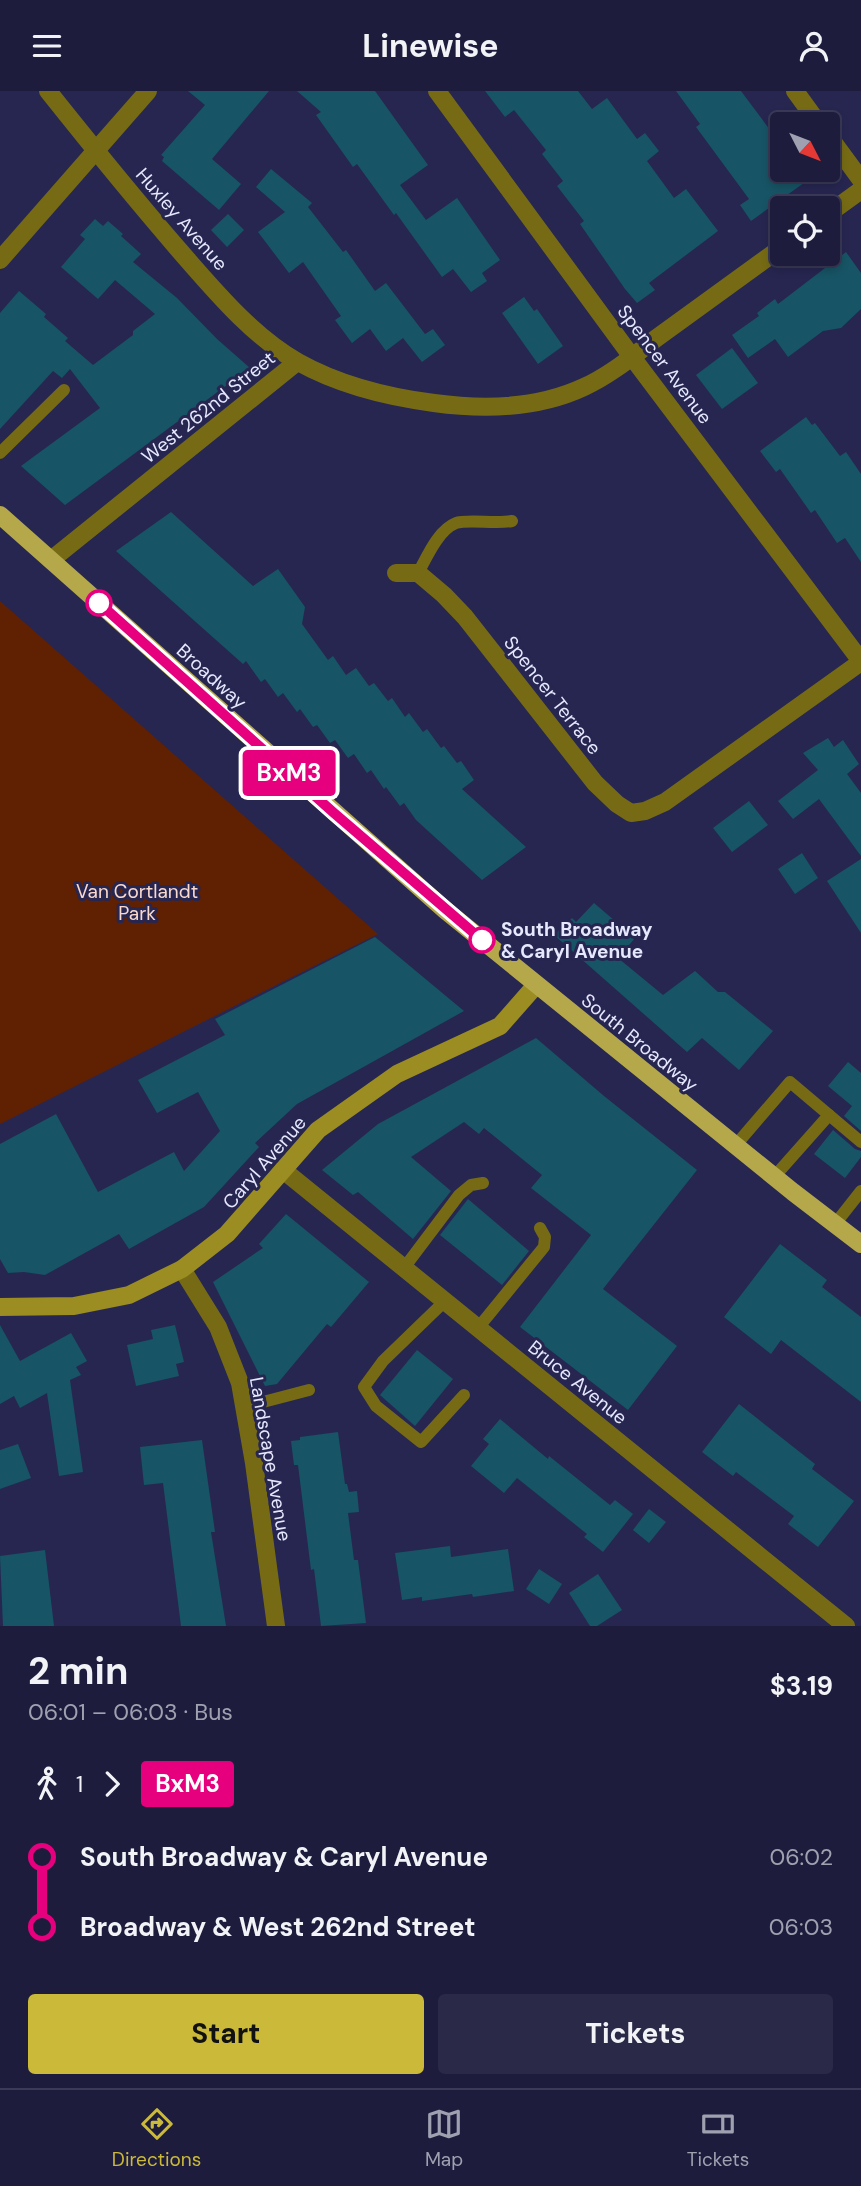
<!DOCTYPE html>
<meta charset="utf-8">
<style>
:root{--surface:#1d1c3d;--page:#2a2948;--text:#f1f3f6;--muted:#a0a1b0;--line:#3b3a57;--accent:#cbba39}
body{margin:0;font-family:"DM Sans",sans-serif;background:var(--page);color:var(--text);height:100vh;display:flex;flex-direction:column;font-size:26px;white-space:nowrap}
*{box-sizing:border-box;margin:0}
p{font-size:23px;color:var(--muted)}
.icon{flex:none;width:38px;height:38px;fill:none;stroke:currentColor;stroke-width:2;stroke-linecap:round;stroke-linejoin:round}
.map{position:relative;height:1535px;overflow:hidden}
.side{display:flex;flex-direction:column;background:var(--surface);flex:1}
.side>*{flex:none}
.badge{padding:0 14px;border-radius:5px;font-size:24px;line-height:46px}
.needle{width:46px;rotate:132deg}
.controls{position:absolute;left:770px;top:21px;display:grid;gap:14px}
.controls a{display:grid;place-items:center;width:70px;height:70px;border-radius:7px;background:var(--surface);box-shadow:0 4px 10px #0003,0 0 0 2px var(--line);font-size:35px}
.map>.badge{position:absolute;translate:-50% -50%;box-shadow:0 0 0 4px #fff}
.legs{display:flex;align-items:center;gap:10px;height:77px;padding:0 28px;font-size:23px}
.legs p{margin-inline-start:auto}
.head{display:flex;align-items:center;justify-content:space-between;height:119px;padding:0 28px}
h1{font-size:38px;font-weight:700;line-height:52px}
.cta{display:flex;gap:14px;margin-top:auto;padding:14px 28px}
.cta a{flex:1;height:80px;border-radius:7px;background:var(--accent);color:#111;font-size:28px;font-weight:700;line-height:80px;text-align:center}
.cta a+a{background:var(--page);color:var(--text)}
ul{padding:0 28px;list-style:none}
li{display:flex;align-items:center;gap:24px;height:70px;font-size:26px}
li i{display:grid;place-items:center;width:10px;height:100%;margin:0 9px;background:currentColor}
li i::after{content:'';width:18px;height:18px;margin:-9px;border:5px solid;border-radius:50%;background:var(--surface)}
li p{margin-inline-start:auto}
li:first-child i{background:linear-gradient(#0000 50%,currentColor 0)}
li:last-child i{background:linear-gradient(currentColor 50%,#0000 0)}
header{display:flex;justify-content:space-between;align-items:center;height:91px;padding:0 28px;background:var(--surface);font-size:32px;font-weight:700}
.tab-bar{display:flex;justify-content:space-around;align-items:center;height:98px;border-top:2px solid var(--line);background:var(--surface);font-size:19px;color:var(--muted)}
.tab-bar a{display:grid;justify-items:center;gap:4px}
.tab-bar .active{color:var(--accent)}
.map>svg:first-child{display:block}
</style>
<header><svg class="icon" aria-label="menu" viewBox="0 0 24 24"><path d="M4 6h16M4 12h16M4 18h16"/></svg>Linewise<svg class="icon" aria-label="person" viewBox="0 0 24 24"><circle cx="12" cy="8" r="4"/><path d="M4 21q1-7 8-7t8 7"/></svg></header>
<div class="map">
<svg width="861" height="1535" viewBox="0 0 861 1535">
<rect width="100%" height="100%" fill="#272651"/>
<polygon fill="#602002" points="0,510 378,843 0,1033"/>
<g fill="#175465">
<polygon points="188,0 269,0 212,68 241,93 219,119 162,70 164,66 161,64 205,14"/>
<polygon points="297,0 375,0 428,74 400,94 426,129 457,107 500,169 482,182 487,190 471,201 453,178 442,186 396,122 394,124 357,73 353,76 316,24 321,21"/>
<polygon points="485,0 578,0 592,18 607,7 637,48 645,42 659,60 647,70 674,107 686,98 718,140 649,192 655,199 637,212 625,198 580,133 584,130 557,95 563,90 542,63 546,59 514,19 505,26"/>
<polygon points="676,0 741,0 782,55 782,79 822,79 751,130 740,114 749,108 696,36 700,33"/>
<polygon points="271,78 312,112 308,116 343,161 346,159 375,200 386,192 425,243 433,238 445,254 422,271 403,247 386,260 370,238 352,252 335,229 341,225 303,171 289,182 258,141 285,121 256,96"/>
<polygon points="228,123 244,139 227,156 211,139"/>
<polygon points="95,128 103,135 108,130 123,143 121,145 141,163 133,171 177,207 217,248 250,277 65,414 21,375 100,317 70,278 62,287 53,280 0,338 0,222 19,200 46,223 44,226 68,247 65,250 93,274 133,244 133,240 155,223 115,189 98,208 61,176 85,148 80,144"/>
<polygon points="846,161 861,182 861,218 841,237 823,240 788,266 775,248 748,267 732,244 759,225 757,222 775,208 778,213"/>
<polygon points="524,206 534,220 537,218 563,255 538,273 502,222"/>
<polygon points="732,257 758,292 722,318 696,284"/>
<polygon points="806,326 812,334 815,332 840,365 846,361 861,383 861,471 845,447 837,452 815,419 811,422 780,378 776,381 760,360"/>
<polygon points="171,421 253,495 278,478 305,516 302,533 328,569 333,565 346,584 356,577 369,595 374,592 388,610 392,607 405,626 409,622 423,641 427,638 441,657 444,655 457,672 461,670 474,689 462,698 526,756 482,789 416,729 404,712 400,715 386,696 384,698 371,679 367,682 354,663 348,667 335,649 330,652 317,634 313,636 300,618 297,621 283,602 278,606 265,588 261,591 246,570 243,573 116,460"/>
<polygon points="828,647 834,656 843,649 859,673 847,683 861,702 861,765 819,708 793,728 778,710 818,679 803,662"/>
<polygon points="749,710 768,734 732,761 713,737"/>
<polygon points="802,762 818,787 795,803 778,778"/>
<polygon points="861,768 861,842 827,790"/>
<polygon points="594,812 635,847 618,867 663,904 695,880 718,901 725,901 773,940 739,979 702,947 687,961 554,844 572,827 576,831"/>
<polygon points="375,846 464,920 297,1013 255,1052 259,1056 204,1116 129,1158 119,1143 45,1184 24,1181 8,1182 0,1168 0,1053 56,1023 98,1101 174,1061 184,1080 220,1040 198,1001 157,1022 138,989 225,944 215,928"/>
<polygon points="536,947 604,1005 697,1079 603,1198 677,1255 628,1319 520,1236 591,1144 531,1097 542,1084 484,1037 479,1043 464,1031 411,1066 451,1100 413,1148 358,1101 353,1104 322,1079 378,1033"/>
<polygon points="848,971 861,982 861,1040 844,1025 852,1015 828,995"/>
<polygon points="833,1039 855,1058 861,1060 861,1066 845,1087 814,1063"/>
<polygon points="468,1108 529,1160 502,1194 440,1144"/>
<polygon points="286,1123 369,1191 331,1236 327,1233 277,1293 265,1295 213,1191 263,1157 259,1153"/>
<polygon points="780,1153 827,1189 822,1196 861,1226 861,1311 781,1249 771,1263 724,1226"/>
<polygon points="0,1234 20,1270 71,1242 87,1270 76,1276 81,1284 70,1289 83,1381 59,1385 47,1302 20,1317 14,1305 0,1313"/>
<polygon points="175,1234 184,1271 176,1273 179,1285 136,1295 127,1254 153,1248 151,1239"/>
<polygon points="417,1259 453,1288 415,1335 380,1304"/>
<polygon points="739,1313 815,1373 812,1378 854,1410 818,1456 788,1433 794,1425 736,1381 733,1385 702,1361"/>
<polygon points="500,1328 548,1368 549,1365 610,1414 615,1409 633,1423 603,1461 584,1446 587,1443 517,1387 504,1402 471,1375 489,1353 483,1348"/>
<polygon points="338,1341 345,1393 347,1393 349,1401 357,1400 359,1421 348,1422 354,1469 358,1469 366,1532 321,1535 314,1478 311,1479 298,1374 294,1374 291,1350 300,1349 300,1346"/>
<polygon points="202,1349 215,1441 211,1441 226,1535 181,1535 163,1392 144,1394 140,1356"/>
<polygon points="18,1353 31,1387 0,1398 0,1359"/>
<polygon points="649,1418 666,1431 649,1452 633,1439"/>
<polygon points="450,1455 451,1466 508,1458 514,1500 473,1506 472,1503 422,1510 422,1506 402,1509 395,1462"/>
<polygon points="45,1459 54,1535 3,1535 0,1465"/>
<polygon points="539,1478 562,1493 549,1513 526,1498"/>
<polygon points="598,1483 622,1519 597,1535 590,1535 569,1502"/>
</g>
<g fill="none" stroke-linecap="round" stroke-linejoin="round">
<g stroke="#766b14" stroke-width="12">
<polyline points="0,362 64,299"/>
<path d="M418,482C427,466 438,439 456,432C466,428 497,433 512,430"/>
<polyline points="735,1055 790,991 861,1051"/>
<polyline points="774,1086 829,1024"/>
<polyline points="835,1133 861,1100"/>
<polyline points="404,1177 459,1104 471,1094 483,1092"/>
<polyline points="445,1210 383,1270 364,1296 376,1315 421,1351 464,1304"/>
<polyline points="478,1237 544,1156 545,1146 540,1137"/>
<polyline points="244,1316 309,1299"/>
</g>
<g stroke="#766b14" stroke-width="18">
<path d="M48,0C91,54 134,107 179,159C214,199 252,245 298,271C339,294 388,306 434,312C485,319 537,318 584,296C611,284 635,263 658,246C700,216 741,186 782,156"/>
<polyline points="437,0 632,266 861,570"/>
<polyline points="795,0 819,33"/>
<polyline points="828,44 861,89"/>
<polyline points="828,123 861,99"/>
<polyline points="0,169 148,0"/>
<polyline points="51,469 297,271"/>
<polyline points="396,482 418,482 444,504 465,526 595,692 617,713 631,722 645,720 665,711 861,571"/>
<polyline points="283,1079 846,1535"/>
<polyline points="182,1178 218,1236 240,1292 254,1372 276,1535"/>
</g>
<polyline stroke="#9b8d21" stroke-width="18" points="0,1216 74,1215 129,1204 182,1178 227,1143 318,1039 397,983 500,935 536,894"/>
<polyline stroke="#b4a84b" stroke-width="18" points="0,424 445,819 793,1101 861,1153"/>
</g>
<g fill="none" stroke-linecap="round" stroke-linejoin="round">
<defs>
<polyline id="line-1" points="99,512 334,722 482,849"/>
</defs>
<use href="#line-1" stroke="#fff" stroke-width="16"/>
<use href="#line-1" stroke="#e6007e" stroke-width="10"/>
</g>
<g fill="#fff" stroke="#e6007e" stroke-width="3.5">
<circle cx="99" cy="512" r="12"/>
<circle cx="482" cy="849" r="12"/>
</g>
<g text-anchor="middle" stroke-width="6" stroke-linejoin="round" paint-order="stroke">
<g font-size="19" fill="#e6e8fe" stroke="#272651">
<text transform="translate(182 128) rotate(49)" y="7">Huxley Avenue</text>
<text transform="translate(665 273) rotate(53)" y="7">Spencer Avenue</text>
<text transform="translate(208 316) rotate(-39)" y="7">West 262nd Street</text>
<text transform="translate(212 585) rotate(42)" y="7">Broadway</text>
<text transform="translate(553 604) rotate(52)" y="7">Spencer Terrace</text>
<text transform="translate(640 951) rotate(39)" y="7">South Broadway</text>
<text transform="translate(264 1071) rotate(-49)" y="7">Caryl Avenue</text>
<text transform="translate(578 1291) rotate(39)" y="7">Bruce Avenue</text>
<text transform="translate(271 1368) rotate(80)" y="7">Landscape Avenue</text>
</g>
<g font-size="19" fill="#f9d9cd" stroke="#272651">
<text x="137" y="807">Van Cortlandt<tspan x="137" dy="22">Park</tspan></text>
</g>
<g font-size="19" font-weight="bold" fill="#e6e8fe" stroke="#272651" text-anchor="start">
<text x="501" y="845">South Broadway<tspan x="501" dy="22">&amp; Caryl Avenue</tspan></text>
</g>
</g>
</svg>
<div class="controls">
<a><svg class="needle" viewBox="-14 -14 28 28"><path d="M0-13l5 13h-10z" fill="#e53935"/><path d="M0 13l5-13h-10z" fill="#a0a1b0"/></svg></a>
<a><svg class="icon" aria-label="locate" viewBox="0 0 24 24"><circle cx="12" cy="12" r="6"/><path d="M12 2v4M12 18v4M2 12h4M18 12h4"/></svg></a>
</div>
<b class="badge" style="left:289px;top:682px;background:#e6007e;color:#fff">BxM3</b>
</div>
<section class="side">
<div class="head"><div><h1>2 min</h1><p>06:01 – 06:03 · Bus</p></div><b>$3.19</b></div>
<div class="legs"><svg class="icon" aria-label="walk" viewBox="0 0 24 24"><circle cx="13" cy="4" r="2"/><path d="M13 8l-2 6 4 7M11 14l-3 7M7 12l3-4h3l4 4"/></svg>1<svg class="icon" aria-label="forward" viewBox="0 0 24 24"><path d="M9 5l7 7-7 7"/></svg><b class="badge" style="background:#e6007e;color:#fff">BxM3</b></div>
<ul>
<li><i style="color:#e6007e"></i><b>South Broadway &amp; Caryl Avenue</b><p>06:02</p></li>
<li><i style="color:#e6007e"></i><b>Broadway &amp; West 262nd Street</b><p>06:03</p></li>
</ul>
<div class="cta"><a>Start</a><a>Tickets</a></div>
</section>
<nav class="tab-bar">
<a class="active"><svg class="icon" aria-label="directions" viewBox="0 0 24 24"><path d="M12 3l9 9-9 9-9-9zM9 14v-3h6M13 9l2 2-2 2"/></svg>Directions</a>
<a><svg class="icon" aria-label="map" viewBox="0 0 24 24"><path d="M3 6l6-2 6 2 6-2v14l-6 2-6-2-6 2zM9 4v14M15 6v14"/></svg>Map</a>
<a><svg class="icon" aria-label="tickets" viewBox="0 0 24 24"><path d="M3 7h18v10H3zM15 7v10"/></svg>Tickets</a>
</nav>
